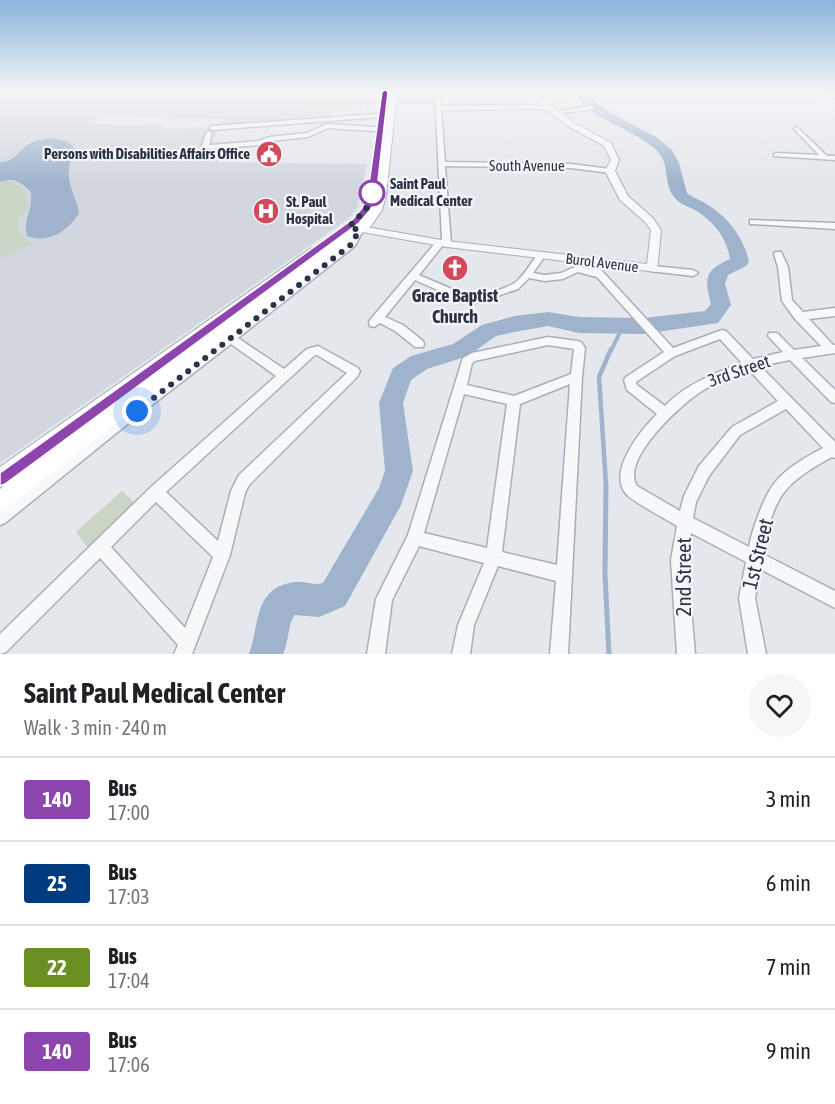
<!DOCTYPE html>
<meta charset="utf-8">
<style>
:root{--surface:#fff;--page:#f6f6f6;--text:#202124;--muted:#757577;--line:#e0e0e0}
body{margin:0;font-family:"Asap Condensed",sans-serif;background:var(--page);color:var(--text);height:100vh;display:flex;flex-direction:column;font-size:22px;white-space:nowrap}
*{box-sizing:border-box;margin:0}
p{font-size:20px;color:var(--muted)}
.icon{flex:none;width:33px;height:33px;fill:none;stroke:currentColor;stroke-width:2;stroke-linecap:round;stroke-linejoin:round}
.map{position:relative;height:654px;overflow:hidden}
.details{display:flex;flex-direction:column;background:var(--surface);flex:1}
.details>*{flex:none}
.badge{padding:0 12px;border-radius:4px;font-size:21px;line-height:39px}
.you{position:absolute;width:30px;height:30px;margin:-15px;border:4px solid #fff;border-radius:50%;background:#1a73e8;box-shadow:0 0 0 9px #1a73e833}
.map>.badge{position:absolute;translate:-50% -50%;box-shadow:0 0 0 3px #fff}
.round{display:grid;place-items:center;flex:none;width:63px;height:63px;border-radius:32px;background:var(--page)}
.overview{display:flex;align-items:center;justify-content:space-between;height:102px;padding:0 24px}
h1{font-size:28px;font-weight:700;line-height:45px}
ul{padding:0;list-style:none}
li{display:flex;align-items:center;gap:18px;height:84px;padding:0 24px;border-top:2px solid var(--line)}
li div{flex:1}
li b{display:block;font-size:22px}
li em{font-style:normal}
li .badge{min-width:66px;font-weight:700;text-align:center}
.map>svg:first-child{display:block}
</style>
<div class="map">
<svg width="835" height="654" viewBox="0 0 835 654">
<rect width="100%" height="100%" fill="#e4e7ec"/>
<g fill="#d2d6de" fill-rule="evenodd">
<path d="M0,92H377L375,105H362V109L331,111L332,117L219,126L213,143L226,142L218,162L367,164L357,208L349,218L0,463ZM101,116L222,119L223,120L219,126L160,130L164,125L92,124Z"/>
<polygon points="415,92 432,92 433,104 399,104 400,96 415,96"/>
</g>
<g fill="#c9d6c5">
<path d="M191,92H264C250,105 202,114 189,96Z"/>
<polygon points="304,92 353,93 352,107 299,109"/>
<path d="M8,181C22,185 28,195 27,209L18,218V232L32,244L0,259V183Z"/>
<polygon points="122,491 138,506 89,549 76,532"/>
</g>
<path fill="#9fb4cc" d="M49,138C90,143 67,152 69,176C69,188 77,200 79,213C68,231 49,244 27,236C23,217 33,212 31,192C21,182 14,177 0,182V162C15,162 18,151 29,144C34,140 43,140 49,138Z"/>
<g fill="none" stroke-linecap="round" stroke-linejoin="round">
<polyline stroke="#9fb4cc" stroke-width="4" points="611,351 623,326"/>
<polyline stroke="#9fb4cc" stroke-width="4.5" points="606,485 599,377 611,349"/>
<polyline stroke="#9fb4cc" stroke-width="5" points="606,484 605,575 609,654"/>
<path fill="#9fb4cc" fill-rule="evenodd" d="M572,92H584L605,110L656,137L672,150L679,163L687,193C693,198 701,200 708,205C729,218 744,238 749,262L746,266L728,275L725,284L731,305L718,323L644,334L579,333L548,326L514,332L496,336L468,356L427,369L411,380L403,403L413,471L401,505L345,606L319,617L295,615C288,622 289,642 283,654H249C260,625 253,587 295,582C304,581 314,586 323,583L379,488L385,471L379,403L393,368L411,356L453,344L482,325L514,316L548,312L579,317L644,318L705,311L711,304C704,278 705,270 730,259C727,238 713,220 693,209C687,206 679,204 674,197C662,181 672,163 654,148C628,126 591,120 572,92Z"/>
<defs>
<g id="minor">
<path d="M435,92H440L441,106L551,105L554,107L551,109L441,110L445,162L571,164L610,169L614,171L610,173L571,168L445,166L451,244L447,247L443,245L419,275L468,296C479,297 508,289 517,281C525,274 531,263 538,254H544L545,256L533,273L545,275L561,273L577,266L590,269L583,261L588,258L591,259L673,348L722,330L726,331L753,359L783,352L768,336L769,333H777L794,350L821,346L795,319L782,301L778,267L774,254L775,252H781L788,267L792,300L803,312L835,308V316L809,319L833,345H835V353L802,358L835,390V403L831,402L790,360L760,366L835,442V458L832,457C815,466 793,479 782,495C771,512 766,534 763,554L835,591V608L760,569L755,598L766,654H748L739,598L746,562L691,533L687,560L695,654H677L671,560L677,526C666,519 633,502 626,494C607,471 641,430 657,414L627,390L624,380L626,377L664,352L597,277L578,272L563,279L545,281L529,278L518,289L476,303L462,301L415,280L385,317L403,325L423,341L424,344L423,347H415L395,331L380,323L374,327L370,326L369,323L370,320L437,241H442ZM720,339L742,363C715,373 686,384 665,406L637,385L636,382L675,356ZM749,370L778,401L732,427L699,466L684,496L680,511L637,486C620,460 681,404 702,391C716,382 733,376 749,370ZM786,409L823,448C806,457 784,469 773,485C763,499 752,530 749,547L693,518L696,502L709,476L740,435Z"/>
<polygon points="809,92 835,93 835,97 812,94"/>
<polygon points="591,106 594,108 593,109 557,114 554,112"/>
<polygon points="390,113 393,115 392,116 212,130 209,128 212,126"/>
<polygon points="327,124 388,128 391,130 388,132 328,128 308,137 271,141 259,145 211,149 202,146 206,133 209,131 212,133 209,145 211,145 258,141 270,137 307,133"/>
<polygon points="797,127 827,156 835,156 835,160 774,156 774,154 776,153 819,155 795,130 794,129"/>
<polygon points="750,220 835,223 835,229 753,224 750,224"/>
<path d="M359,227L363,230L355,246L238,338L284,369L307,349L318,346L358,368L360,371L357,377L249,485L245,493L230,555L192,654H174L178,645L100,558L6,652L0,654V634L151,487L276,376L231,344L130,422L5,523L0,525V509L122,414L223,338L221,335L222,332L226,331L230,333L348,243L356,228ZM315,355H317L347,373L239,475L231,491L218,541L166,492ZM156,502L213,557L185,628L111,547Z"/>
<polygon points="653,266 693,270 698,273 693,276 650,271 648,269"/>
<path d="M548,337L577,341L581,342L585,348L582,377L568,654H550L556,581L498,566L474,625L470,654H452L458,625L484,563L419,546L392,600L385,654H367L376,599L408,535L463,358L472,353ZM548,345L574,349L571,374L514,396L467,385L472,363L475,361ZM570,384L557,565L502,552L520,404ZM464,394L507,404L487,548L424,533Z"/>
</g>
<polygon id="tertiary" points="525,92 532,92 572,121 611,143 619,160 615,171 628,196 653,218 661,230 657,272 447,247 345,229 345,225 349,224 447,241 647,264 651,230 645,222 620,200 605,171 611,160 604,146 566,125"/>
<path id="secondary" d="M389,92H397L386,196L382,210L371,226L7,508L0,511V489L4,486L0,487V467L310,249L314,248L320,252C343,235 366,223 374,196Z"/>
</defs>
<use href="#minor" stroke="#a9aeb7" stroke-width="3"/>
<use href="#tertiary" stroke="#a9aeb7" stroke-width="2"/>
<use href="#secondary" stroke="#a9aeb7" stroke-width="2"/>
<use href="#minor" fill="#f7f8fa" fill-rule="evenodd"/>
<use href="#tertiary" fill="#f7f8fa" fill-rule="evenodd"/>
<use href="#secondary" fill="#fff" fill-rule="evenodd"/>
</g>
<linearGradient id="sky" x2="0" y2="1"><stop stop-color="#8bb4dd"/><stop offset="0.5" stop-color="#f3f4f6"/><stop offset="1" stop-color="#f3f4f6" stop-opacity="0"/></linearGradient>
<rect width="835" height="183" fill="url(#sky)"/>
<polygon fill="#8e44ad" stroke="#fff" stroke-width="1.5" points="385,90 388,92 376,198 371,209 359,223 5,484 0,486 0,473 353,219 362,208 367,198 382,92"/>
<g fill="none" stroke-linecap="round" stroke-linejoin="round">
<polyline stroke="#2b3445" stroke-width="6" stroke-dasharray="0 10.8" points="137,411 352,244 359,230 349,227 366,209 372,193"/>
</g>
<defs>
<symbol id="civic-disc" viewBox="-11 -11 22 22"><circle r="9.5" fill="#d1495b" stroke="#f4f6f9"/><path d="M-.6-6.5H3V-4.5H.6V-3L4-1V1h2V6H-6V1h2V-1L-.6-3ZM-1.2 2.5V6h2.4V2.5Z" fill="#fff"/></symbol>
<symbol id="hospital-disc" viewBox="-11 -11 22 22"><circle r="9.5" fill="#d1495b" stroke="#f4f6f9"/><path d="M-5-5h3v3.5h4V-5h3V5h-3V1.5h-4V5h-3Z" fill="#fff"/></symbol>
<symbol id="church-disc" viewBox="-11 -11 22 22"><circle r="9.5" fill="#d1495b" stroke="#f4f6f9"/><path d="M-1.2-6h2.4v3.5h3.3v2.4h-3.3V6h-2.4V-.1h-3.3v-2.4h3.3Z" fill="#fff"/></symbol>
</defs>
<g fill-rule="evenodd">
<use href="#civic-disc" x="254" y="139" width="30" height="30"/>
<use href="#hospital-disc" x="251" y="196" width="30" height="30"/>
<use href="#church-disc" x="440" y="253" width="30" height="30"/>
</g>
<circle fill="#fff" stroke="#8e44ad" stroke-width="3" cx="372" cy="193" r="12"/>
<g text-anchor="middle" stroke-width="4.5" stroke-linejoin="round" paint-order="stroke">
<g font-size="15" font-weight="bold" fill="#2b3445" stroke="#f4f6f9" text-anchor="end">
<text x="250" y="159">Persons with Disabilities Affairs Office</text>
<text x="286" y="207" text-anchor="start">St. Paul<tspan x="286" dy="17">Hospital</tspan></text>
</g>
<g font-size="15" fill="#2b3445" stroke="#f4f6f9">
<text x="527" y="171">South Avenue</text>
<text transform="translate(602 263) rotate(7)" y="5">Burol Avenue</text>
</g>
<g font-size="15" font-weight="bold" fill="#2b3445" stroke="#f4f6f9" text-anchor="start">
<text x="390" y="189">Saint Paul<tspan x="390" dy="17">Medical Center</tspan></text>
</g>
<g font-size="18" font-weight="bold" fill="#2b3445" stroke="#f4f6f9">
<text x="455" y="302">Grace Baptist<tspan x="455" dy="21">Church</tspan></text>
</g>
<g font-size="18" fill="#2b3445" stroke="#f4f6f9">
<text transform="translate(739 371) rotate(-19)" y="6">3rd Street</text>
</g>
<g font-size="21" fill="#2b3445" stroke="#f4f6f9">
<text transform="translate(758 554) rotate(-76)" y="7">1st Street</text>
<text transform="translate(684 577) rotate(-90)" y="7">2nd Street</text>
</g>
</g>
</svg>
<div class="you" style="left:137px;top:411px"></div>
</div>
<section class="details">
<div class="overview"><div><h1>Saint Paul Medical Center</h1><p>Walk · 3 min · 240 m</p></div><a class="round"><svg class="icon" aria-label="heart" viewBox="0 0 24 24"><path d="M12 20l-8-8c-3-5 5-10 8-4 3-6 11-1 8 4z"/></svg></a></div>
<ul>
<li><span class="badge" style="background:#8e44ad;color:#fff">140</span><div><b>Bus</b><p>17:00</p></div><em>3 min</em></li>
<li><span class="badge" style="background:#003b80;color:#fff">25</span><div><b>Bus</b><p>17:03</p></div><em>6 min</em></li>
<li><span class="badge" style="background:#6b8e23;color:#fff">22</span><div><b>Bus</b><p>17:04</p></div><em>7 min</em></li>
<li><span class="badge" style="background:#8e44ad;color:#fff">140</span><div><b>Bus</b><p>17:06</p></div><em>9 min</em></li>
</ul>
</section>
